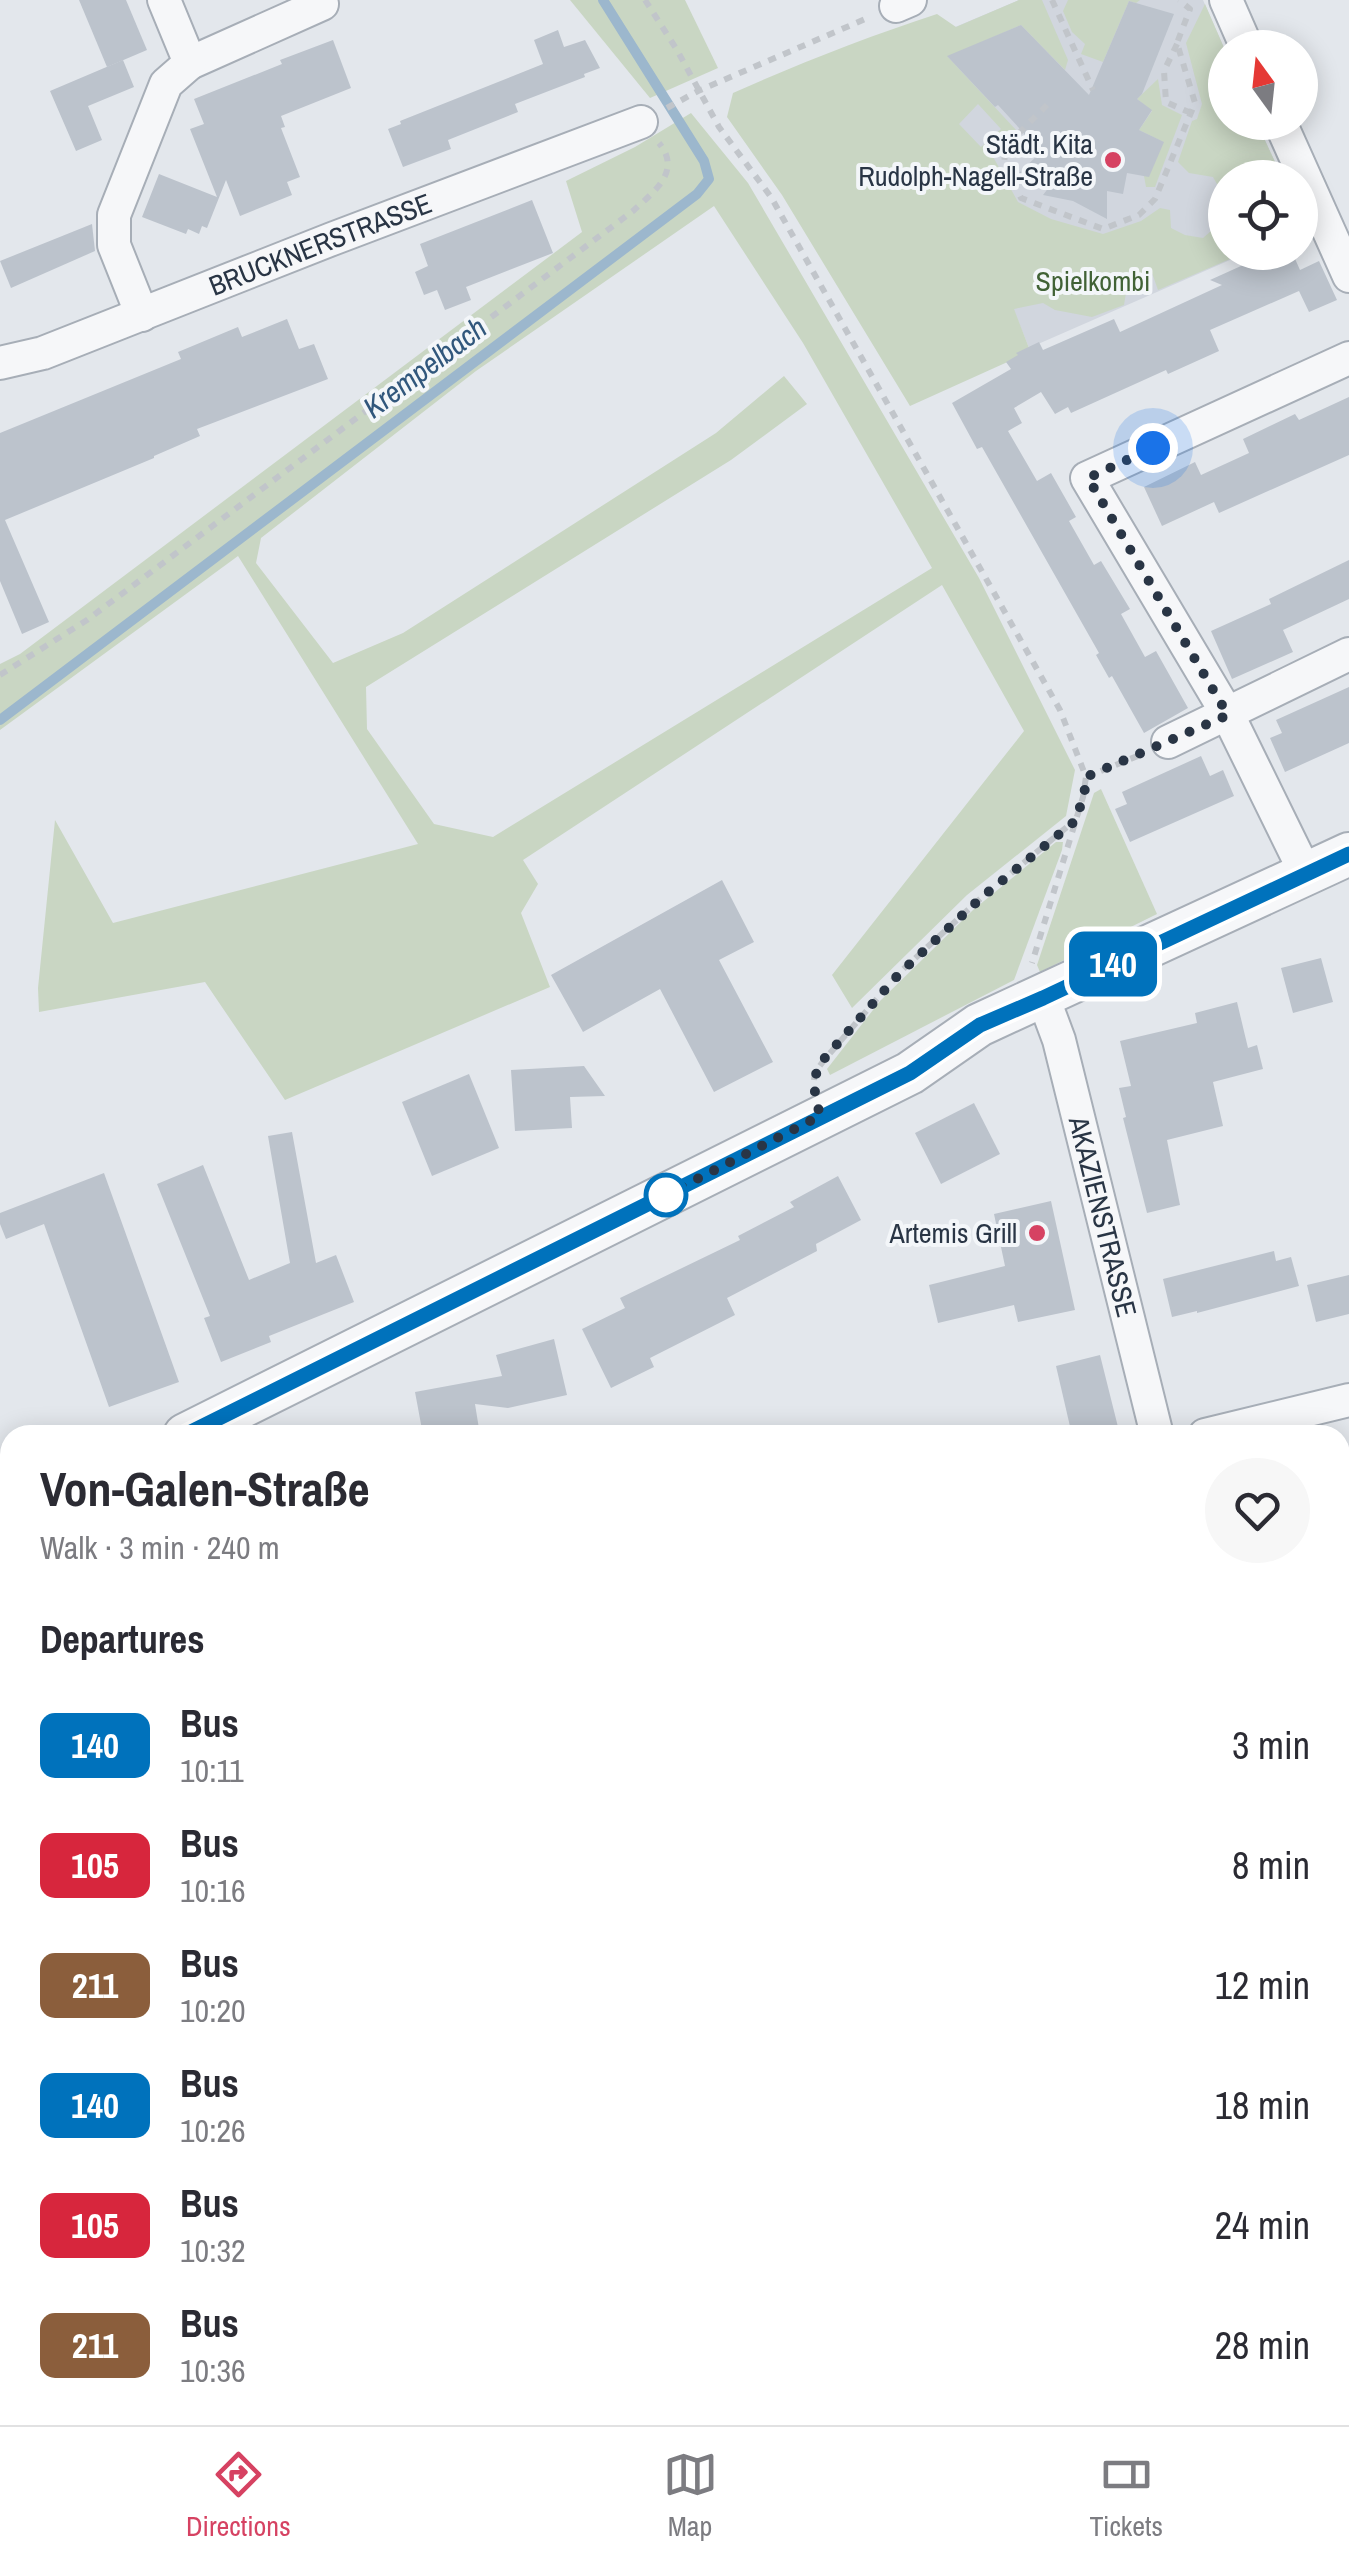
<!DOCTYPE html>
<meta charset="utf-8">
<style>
:root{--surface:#fff;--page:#f7f7f7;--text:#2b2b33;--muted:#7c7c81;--line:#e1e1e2;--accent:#d64262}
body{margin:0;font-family:"Archivo Narrow",sans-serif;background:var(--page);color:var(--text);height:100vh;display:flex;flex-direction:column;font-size:38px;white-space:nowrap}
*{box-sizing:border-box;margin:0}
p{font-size:32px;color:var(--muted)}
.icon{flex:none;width:55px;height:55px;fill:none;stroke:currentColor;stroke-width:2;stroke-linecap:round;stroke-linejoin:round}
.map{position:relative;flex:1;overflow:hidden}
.sheet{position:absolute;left:0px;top:1425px;width:1350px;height:1000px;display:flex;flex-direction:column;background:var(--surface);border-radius:30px 30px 0 0;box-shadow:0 5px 25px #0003}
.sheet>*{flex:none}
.badge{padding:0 20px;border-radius:15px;font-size:35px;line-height:65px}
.needle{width:65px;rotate:345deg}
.tools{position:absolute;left:1208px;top:30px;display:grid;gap:20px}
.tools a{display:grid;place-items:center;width:110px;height:110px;border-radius:50%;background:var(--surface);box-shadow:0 5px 25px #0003;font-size:50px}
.you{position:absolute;width:50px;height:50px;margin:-25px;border:8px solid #fff;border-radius:50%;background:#1a73e8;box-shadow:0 0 0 15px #1a73e833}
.map>.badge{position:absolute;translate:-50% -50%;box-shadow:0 0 0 5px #fff}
h2{padding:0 40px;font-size:38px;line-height:90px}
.round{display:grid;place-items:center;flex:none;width:105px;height:105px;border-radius:52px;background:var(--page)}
.summary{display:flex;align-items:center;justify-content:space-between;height:170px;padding:0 40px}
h1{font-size:48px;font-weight:700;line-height:75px}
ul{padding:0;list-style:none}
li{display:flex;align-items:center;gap:30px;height:120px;padding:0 40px}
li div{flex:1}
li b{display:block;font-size:38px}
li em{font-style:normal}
li .badge{min-width:110px;font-weight:700;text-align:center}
.dock{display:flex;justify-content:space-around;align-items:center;height:140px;border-top:2px solid var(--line);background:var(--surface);font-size:28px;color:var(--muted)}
.dock a{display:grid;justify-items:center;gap:5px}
.dock .active{color:var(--accent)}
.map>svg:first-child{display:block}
</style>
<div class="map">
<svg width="1349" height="2425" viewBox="0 0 1349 2425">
<rect width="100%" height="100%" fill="#e3e7ec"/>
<g fill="#d1d6de">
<polygon points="1019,0 1203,0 1225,50 1225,122 1257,123 1282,177 1225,178 1225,252 1246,253 1029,348 908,47"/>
<polygon points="609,2415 845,2415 848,2425 611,2425"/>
</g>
<g fill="#c9d6c3" fill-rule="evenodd">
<polygon points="570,0 685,0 718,68 650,98"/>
<path d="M1019,0H1042L1068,60L1065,70L1021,25L948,57L1017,131L1001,135L991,153L1018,202L1051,219L1103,234L1141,221L1160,208L1170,210L1171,228L1185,235L1203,238L1211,231L1222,193L1213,177L1189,173L1178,162L1192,121L1197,119L1202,104L1186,43L1205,4L1225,50V122L1257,123L1282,177L1225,178V252L1244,253L1158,290L1152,273L1132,277L1128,281L1124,305L1092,317L1055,310L1043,303L1014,309L1029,348L1021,356L910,406L782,195L727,117L733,93C800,63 867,37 937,14L956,27ZM978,104L1001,129L981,147L959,124Z"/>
<polygon points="1068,0 1140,0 1136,3 1129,1 1103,62 1081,54 1085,44 1072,32 1063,11"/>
<polygon points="1158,79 1162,105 1182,115 1155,187 1146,187 1144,176 1149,176 1163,142 1139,130 1152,111 1137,99"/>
<path d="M691,113L748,183L979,578L1075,770L1066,816L967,895L852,1008L832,975L1024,731L942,585L523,860L538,884L521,913L550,987L285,1100L205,982L39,1012L38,988L55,820L113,923L418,844L238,556L0,730V664L20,654L582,232L566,181L635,147ZM714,206L803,343L932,568L493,837L434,824L367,729L366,687L731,460L807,404L784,376L716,433L403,633L333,663L256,563L261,538L476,371Z"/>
<polygon points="1101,789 1157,914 1040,972 1037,965 1094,793"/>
<polygon points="1056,842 1063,842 1062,850 1014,980 830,1075 827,1069 880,1001 973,910"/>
</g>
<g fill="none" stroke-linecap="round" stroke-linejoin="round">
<polyline stroke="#9cb7cd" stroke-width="10" points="0,720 697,194 709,179 704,161 603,0"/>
</g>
<g fill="#bcc3cc">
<polygon points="79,0 126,0 147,50 107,67"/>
<polygon points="1129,1 1174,14 1142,94 1137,99 1152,110 1139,130 1164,142 1149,177 1127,173 1123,194 1107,191 1107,219 1073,201 1043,195 1056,178 1018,174 1041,152 998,105 995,107 947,56 1021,25 1089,95"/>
<polygon points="558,30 564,47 585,40 600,68 584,74 585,77 515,104 518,112 448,140 451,149 403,167 388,129 401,124 400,121 543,64 534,40"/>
<polygon points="333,40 351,88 281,116 285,127 281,128 300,177 287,182 292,195 240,216 226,180 207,228 202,226 199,234 188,229 186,234 142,217 159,174 217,197 190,129 204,124 194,99 282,64 280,60"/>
<polygon points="123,60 134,87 88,106 102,140 76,151 50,91"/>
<polygon points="532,200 553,253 466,287 471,300 445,310 437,290 424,295 415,272 428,266 420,244"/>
<polygon points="92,224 95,251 11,288 0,261"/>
<polygon points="1272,252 1292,252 1300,270 1319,261 1337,300 1309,312 1299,291 1210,330 1219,351 1168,374 1166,370 1071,413 1068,407 1055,414 1041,392 1014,408 1022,423 1008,431 1037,481 1051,473 1076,517 1069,521 1094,565 1101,561 1130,609 1121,614 1145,657 1156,651 1188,708 1144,733 1112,676 1109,678 1096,655 1099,653 982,447 977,449 952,403 1011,369 1006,362 1018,355 1016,353 1039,342 1043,350 1114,319 1120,332 1222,285 1210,280"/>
<polygon points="287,319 299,349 314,344 328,379 197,429 200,436 154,456 154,458 5,520 49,622 22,634 0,581 0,433 181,359 178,352 238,327 242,337"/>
<polygon points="1349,397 1349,455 1219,513 1214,502 1162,526 1144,487 1195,462 1201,475 1249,453 1243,439 1295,414 1299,420"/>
<polygon points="1349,560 1349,599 1283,630 1293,652 1232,679 1211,631 1271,604 1269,599"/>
<polygon points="1349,687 1349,743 1285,772 1270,738 1282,733 1276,720"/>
<polygon points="1201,756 1210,776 1223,770 1234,796 1130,842 1115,809 1127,804 1122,792"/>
<polygon points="722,880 754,942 719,960 773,1062 714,1092 660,989 583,1032 551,975"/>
<polygon points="1321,958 1333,1002 1293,1013 1281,968"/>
<polygon points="1237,1002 1248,1048 1257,1045 1263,1069 1213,1082 1223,1126 1167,1140 1180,1205 1147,1213 1123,1118 1126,1117 1119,1088 1131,1086 1120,1041 1197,1023 1195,1013"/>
<polygon points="584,1066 605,1096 570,1097 572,1128 515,1131 511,1070"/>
<polygon points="469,1074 499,1148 432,1176 402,1102"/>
<polygon points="974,1103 1000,1154 941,1184 915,1133"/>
<polygon points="292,1132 316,1263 336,1255 354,1302 269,1336 271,1342 221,1362 204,1318 210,1316 157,1184 203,1165 249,1280 290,1263 268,1136"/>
<polygon points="104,1173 179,1382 109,1407 44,1224 6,1239 0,1224 0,1213"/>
<polygon points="838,1176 861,1220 816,1244 817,1251 727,1298 735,1315 650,1358 654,1367 611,1388 582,1329 625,1308 620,1298 740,1240 738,1236 794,1207 790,1202"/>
<polygon points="1051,1201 1075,1310 1018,1322 1014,1305 938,1323 929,1285 1005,1266 994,1214"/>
<polygon points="1274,1251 1276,1261 1291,1257 1299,1286 1197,1313 1197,1311 1172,1317 1163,1279"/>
<polygon points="1349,1275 1349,1314 1316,1322 1307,1285"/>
<polygon points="554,1339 567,1395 508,1408 475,1404 480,1435 423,1435 415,1392 502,1376 496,1355"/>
<polygon points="1100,1355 1120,1435 1072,1435 1056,1366"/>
</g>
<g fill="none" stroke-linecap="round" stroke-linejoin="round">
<defs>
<g id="service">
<polyline points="0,1901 10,1886"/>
<polyline points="0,1929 10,1946"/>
<polyline points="599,2415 602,2425"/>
<polyline points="628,2415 631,2425"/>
</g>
<g id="minor">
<polyline points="1226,0 1247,48"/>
<polyline points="896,6 910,0"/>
<polyline points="190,63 322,4 320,0"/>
<polyline points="1280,122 1349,276"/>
<polyline points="142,315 114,245 114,215 166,84 190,63 164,0"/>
<path id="s1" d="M0,363L43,353L332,239L641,122"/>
<polyline points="1168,742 1349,654"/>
<polyline points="1306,874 1228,715 1087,478 1349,358"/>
<path id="s2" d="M1043,997L1059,1040L1157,1435"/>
<polyline points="1205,1435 1349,1400"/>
<polyline points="1340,1937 1349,1935"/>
<polyline points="1340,2177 1349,2213"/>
<polyline points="1340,2379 1349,2376"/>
<polyline points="311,2415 314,2425"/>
<polyline points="1150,2425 1191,2415"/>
</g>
<g id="tertiary">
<polyline points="185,1435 910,1073 979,1025 1349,854"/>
<polyline points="0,1527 10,1522"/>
</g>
</defs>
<use href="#service" stroke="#a7aeb7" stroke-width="21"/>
<use href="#minor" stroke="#a7aeb7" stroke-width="36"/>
<use href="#tertiary" stroke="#a7aeb7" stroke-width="46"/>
<g stroke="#c1c5ca" stroke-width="6" stroke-dasharray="8 8" stroke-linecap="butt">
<polyline points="645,0 677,50 719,127 771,197 1060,710 1086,777 1083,797 1032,963"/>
<polyline points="1052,0 1093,90"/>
<polyline points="1177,44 1164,71 1166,102 1191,113"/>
<polyline points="1047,105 1006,146 1004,163 1021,198 1103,229 1139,215 1155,199 1195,103 1177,43 1190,9 1179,0"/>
<polyline points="667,108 698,91 870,17"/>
<path d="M0,675L87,620L633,211C652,193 683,172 659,143"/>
<polyline points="1086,777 1140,755"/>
<polyline points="814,1080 815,1072 825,1059 899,973 981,898 1073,822"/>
</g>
<use href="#service" stroke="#f6f7f9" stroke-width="18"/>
<use href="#minor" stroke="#f6f7f9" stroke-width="32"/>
<use href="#tertiary" stroke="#f6f7f9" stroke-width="42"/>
</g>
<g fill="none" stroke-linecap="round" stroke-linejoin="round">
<defs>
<polyline id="line" points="185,1435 910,1073 980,1025 1043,998 1349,854"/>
</defs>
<use href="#line" stroke="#fff" stroke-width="22"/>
<use href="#line" stroke="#0072bc" stroke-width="15"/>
<path stroke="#293545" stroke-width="10" stroke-dasharray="0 18" d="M666,1195L820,1116C815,1092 809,1080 824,1059L899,974L981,898L1074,822L1084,797L1086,777L1228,715L1088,478L1153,448"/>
</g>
<g fill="#d64262" stroke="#f3f6f9" stroke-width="4">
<circle cx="1113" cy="160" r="10"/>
<circle cx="1037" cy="1233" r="10"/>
</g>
<circle fill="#fff" stroke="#0072bc" stroke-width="5" cx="666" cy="1195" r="20"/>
<g text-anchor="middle" stroke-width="8" stroke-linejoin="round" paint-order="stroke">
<g font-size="28" fill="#293545" stroke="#f3f6f9" text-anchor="end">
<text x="1093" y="154">Städt. Kita<tspan x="1093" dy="32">Rudolph-Nagell-Straße</tspan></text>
<text x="1017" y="1243">Artemis Grill</text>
</g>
<g font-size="28" fill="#293545" stroke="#f3f6f9">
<text dy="10" stroke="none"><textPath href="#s1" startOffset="342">BRUCKNERSTRASSE</textPath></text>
<text dy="10" stroke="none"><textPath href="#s2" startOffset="228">AKAZIENSTRASSE</textPath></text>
</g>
<g font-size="28" fill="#416236" stroke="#f3f6f9">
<text x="1093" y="291">Spielkombi</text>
</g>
<g font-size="30" font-style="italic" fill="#31577c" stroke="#f3f6f9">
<text transform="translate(425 368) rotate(-37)" y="10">Krempelbach</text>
</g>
</g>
</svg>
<div class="tools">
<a><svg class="needle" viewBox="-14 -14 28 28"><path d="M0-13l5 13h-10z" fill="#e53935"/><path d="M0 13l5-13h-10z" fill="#7c7c81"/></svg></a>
<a><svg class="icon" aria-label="locate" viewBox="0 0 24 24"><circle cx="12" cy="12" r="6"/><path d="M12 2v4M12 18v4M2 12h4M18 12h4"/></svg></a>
</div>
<div class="you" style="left:1153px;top:448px"></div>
<b class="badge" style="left:1113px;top:964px;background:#0072bc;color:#fff">140</b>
<section class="sheet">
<div class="summary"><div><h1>Von-Galen-Straße</h1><p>Walk · 3 min · 240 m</p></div><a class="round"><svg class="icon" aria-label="heart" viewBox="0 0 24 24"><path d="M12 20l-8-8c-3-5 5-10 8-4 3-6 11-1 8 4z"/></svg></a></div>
<h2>Departures</h2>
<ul>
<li><span class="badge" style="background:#0072bc;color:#fff">140</span><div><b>Bus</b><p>10:11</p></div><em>3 min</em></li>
<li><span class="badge" style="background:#d7263d;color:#fff">105</span><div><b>Bus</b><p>10:16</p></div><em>8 min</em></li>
<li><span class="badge" style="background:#8b5e3c;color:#fff">211</span><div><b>Bus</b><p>10:20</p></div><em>12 min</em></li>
<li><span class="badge" style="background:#0072bc;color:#fff">140</span><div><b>Bus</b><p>10:26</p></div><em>18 min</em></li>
<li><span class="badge" style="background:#d7263d;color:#fff">105</span><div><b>Bus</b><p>10:32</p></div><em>24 min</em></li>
<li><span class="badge" style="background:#8b5e3c;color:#fff">211</span><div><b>Bus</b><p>10:36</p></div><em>28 min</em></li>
</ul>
</section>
</div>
<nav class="dock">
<a class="active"><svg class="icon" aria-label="directions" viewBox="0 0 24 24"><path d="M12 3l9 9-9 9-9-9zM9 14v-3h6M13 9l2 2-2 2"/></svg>Directions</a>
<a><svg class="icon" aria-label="map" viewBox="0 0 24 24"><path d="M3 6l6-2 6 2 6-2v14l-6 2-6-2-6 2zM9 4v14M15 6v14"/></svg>Map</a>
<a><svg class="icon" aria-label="tickets" viewBox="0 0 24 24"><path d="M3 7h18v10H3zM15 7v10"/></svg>Tickets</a>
</nav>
